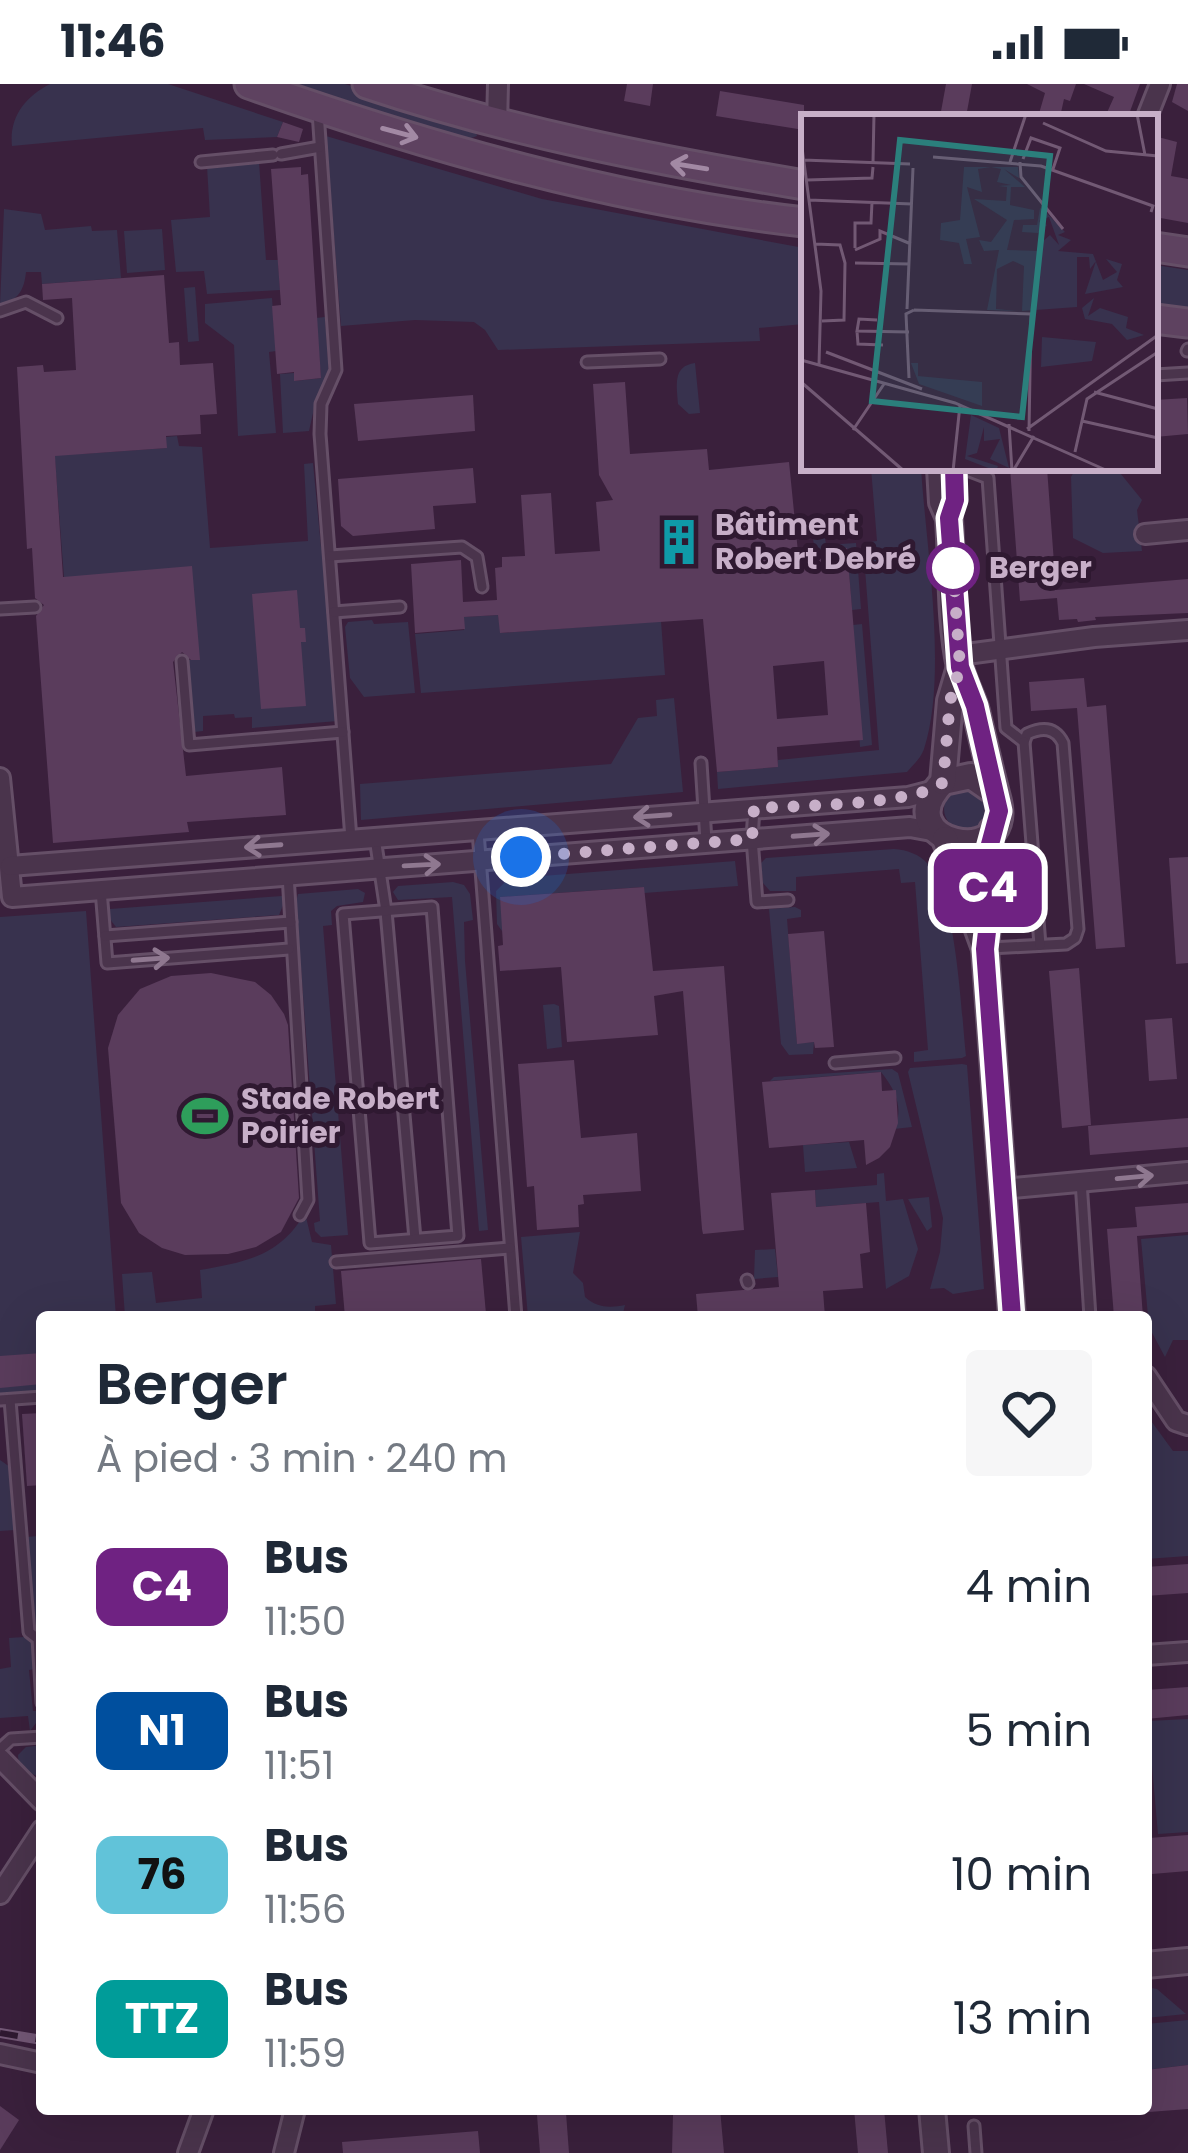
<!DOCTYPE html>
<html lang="fr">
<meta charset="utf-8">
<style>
:root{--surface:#fff;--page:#f6f6f7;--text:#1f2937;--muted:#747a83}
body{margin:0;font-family:Poppins,sans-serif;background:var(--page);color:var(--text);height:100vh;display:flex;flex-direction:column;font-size:45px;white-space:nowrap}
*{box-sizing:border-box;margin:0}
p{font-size:39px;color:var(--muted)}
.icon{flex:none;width:66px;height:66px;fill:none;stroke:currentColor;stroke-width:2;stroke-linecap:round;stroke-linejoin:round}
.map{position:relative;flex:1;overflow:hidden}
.drawer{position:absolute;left:36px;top:1227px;width:1116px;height:804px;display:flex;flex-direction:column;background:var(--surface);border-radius:12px;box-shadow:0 12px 48px #0002}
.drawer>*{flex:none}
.badge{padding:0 24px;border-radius:18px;font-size:42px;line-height:78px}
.you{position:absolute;width:60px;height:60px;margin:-30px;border:9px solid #fff;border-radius:50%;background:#1a73e8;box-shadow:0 0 0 18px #1a73e833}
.map>.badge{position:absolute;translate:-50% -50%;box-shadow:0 0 0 6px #fff}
.round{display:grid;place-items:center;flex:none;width:126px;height:126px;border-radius:12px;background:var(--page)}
.summary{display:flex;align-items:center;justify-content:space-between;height:204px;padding:0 60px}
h1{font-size:57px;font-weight:600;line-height:90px}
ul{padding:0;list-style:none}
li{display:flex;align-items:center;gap:36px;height:144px;padding:0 60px}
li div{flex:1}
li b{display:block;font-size:45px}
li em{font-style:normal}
li .badge{min-width:132px;font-weight:700;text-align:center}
.status{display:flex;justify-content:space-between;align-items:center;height:84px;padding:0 60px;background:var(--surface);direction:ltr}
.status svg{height:33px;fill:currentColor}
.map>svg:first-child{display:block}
</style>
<div class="status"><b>11:46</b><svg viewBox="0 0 49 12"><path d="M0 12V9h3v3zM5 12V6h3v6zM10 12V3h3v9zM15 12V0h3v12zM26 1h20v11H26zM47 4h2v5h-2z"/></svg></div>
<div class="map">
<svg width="1188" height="2069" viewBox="0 0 1188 2069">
<rect width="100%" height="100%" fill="#3a203c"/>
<g fill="#38324e">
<path d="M50,0H168L283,38L277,53L205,56L203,44L12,62C9,33 25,13 50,0Z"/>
<polygon points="293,0 345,0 474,41 477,52 466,56"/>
<polygon points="326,52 542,115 804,164 804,240 759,244 760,257 498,266 485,246 474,238 415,236 341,242"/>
<polygon points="259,78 266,176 278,176 280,206 207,210 204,187 176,188 171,136 210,133 207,82"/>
<path d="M4,125L41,130L45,146L91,142L92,147L117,146L121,194L42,200L41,188H26C24,207 18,216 0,221Z"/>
<polygon points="162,145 165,186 127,189 124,147"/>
<polygon points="1155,181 1188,186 1188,229 1155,226"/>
<polygon points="195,203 199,257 188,258 184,204"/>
<polygon points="272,214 276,267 269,268 276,349 238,352 234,261 205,239 205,220"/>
<polygon points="325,233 329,290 315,320 309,347 283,349 280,290 294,289 295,297 321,294 316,234"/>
<path d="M695,279L700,329L689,330L678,320C677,302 672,282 695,279Z"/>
<polygon points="53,351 81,370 166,364 166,353 177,352 179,362 202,363 210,464 308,457 304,380 313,379 321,463 326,467 324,475 338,637 252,644 252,633 235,634 234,630 203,632 203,647 194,648 186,576 199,576 64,493"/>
<path d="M871,384H921C926,463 948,591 924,665C921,674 913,681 907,688L718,705L717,688L777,683L778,676L879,666L863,459L877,457Z"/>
<polygon points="1076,384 1116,384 1142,416 1137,426 1142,467 1103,469 1073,454 1071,393"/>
<polygon points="825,454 826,461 856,459 861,525 852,526 847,464 815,467 813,455"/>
<polygon points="498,531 501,549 661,537 665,591 421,609 415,550 464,546 464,533"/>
<polygon points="372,536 374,540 408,538 415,609 364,613 350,594 345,543 348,538"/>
<polygon points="862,540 872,661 860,663 853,541"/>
<polygon points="674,614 683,708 361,736 360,700 611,680 638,634 657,632 656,616"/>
<circle cx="965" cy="725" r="21"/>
<path d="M894,765C907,766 919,770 928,780C957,813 961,927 966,972L962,974L914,978V968L928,966L915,798L901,799L899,785L796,793V807H770L763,799L761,779L766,774Z"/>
<polygon points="735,777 738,802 644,809 643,803 500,813 507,854 497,840 496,807 506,797 516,794"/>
<polygon points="453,798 464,801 470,810 473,836 464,838 465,877 488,1146 479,1147 452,813 398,816 393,808 398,802"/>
<polygon points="358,805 365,809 363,818 337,822 331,827 332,841 323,842 348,1151 321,1153 315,1147 314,1139 320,1137 301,884 295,884 294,875 300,873 296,818 298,810"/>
<polygon points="282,812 284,819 279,831 116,843 109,834 110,825"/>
<polygon points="795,823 801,826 801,833 787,835 797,959 814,958 813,970 789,971 781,960 769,825"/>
<polygon points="86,827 116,1233 42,1233 42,1308 0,1311 0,833"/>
<polygon points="554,920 559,922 562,963 547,965 543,921"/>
<polygon points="962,980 967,981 984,1205 953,1210 944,1204 930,1205 940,1168 943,1134 908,988 910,984"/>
<path d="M892,985L898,989L912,1043L894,1045C905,1024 894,1004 881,988L770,997L774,993Z"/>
<polygon points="849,1058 857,1084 805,1088 803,1061"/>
<polygon points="884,1089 886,1117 903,1115 918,1165 909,1192 886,1205 879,1118 816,1123 815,1106 877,1101 877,1090"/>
<polygon points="929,1113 932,1143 927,1147 908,1115"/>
<path d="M305,1129L312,1158L331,1161L336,1220L315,1222V1233H125L122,1190L152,1188L156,1219L202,1214L200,1186C246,1178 280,1172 305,1129Z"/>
<path d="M580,1148L573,1189L583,1199L585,1213C597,1224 610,1224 625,1221L622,1233H528L521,1153Z"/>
<polygon points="1188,1151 1188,1256 1173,1256 1165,1273 1149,1243 1141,1155"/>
<polygon points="775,1165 778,1193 754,1195 755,1166"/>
<polygon points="1146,1330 1173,1367 1188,1367 1188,1472 1146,1475"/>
<polygon points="0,1376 10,1383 15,1446 0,1447"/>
<polygon points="38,1452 42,1552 32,1542 26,1453"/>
<polygon points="9,1554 24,1553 34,1561 35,1585 29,1586 33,1627 39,1627 39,1635 30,1647 28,1632 0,1634 0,1585 11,1583"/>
<polygon points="1188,1635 1188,1748 1158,1750 1148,1637"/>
<path d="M42,1661V1692C30,1692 18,1684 18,1671L26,1663Z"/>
<polygon points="1146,1903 1157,1905 1186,1930 1146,1934"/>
<polygon points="1188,1936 1188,1981 1146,1986 1146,1940"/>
</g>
<g fill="#5a3c5c" fill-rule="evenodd">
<polygon points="627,0 653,0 650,22 624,17"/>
<polygon points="946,0 972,0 966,33 940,33"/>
<polygon points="1027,0 1076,0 1070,17 1064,15 1060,33 1038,33 1045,9"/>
<polygon points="1084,0 1140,0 1128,33 1105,33 1114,13"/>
<polygon points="1177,0 1188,0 1188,27 1172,18"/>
<polygon points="720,7 804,21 804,46 716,32"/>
<polygon points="283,38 303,45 299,58 277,53"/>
<polygon points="1158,53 1177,58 1171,92 1188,95 1188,139 1155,133"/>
<polygon points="301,83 301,91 308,90 321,294 294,297 294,288 277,290 272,222 281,221 271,85"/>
<polygon points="164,191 169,259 179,258 180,281 213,279 217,330 200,331 201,350 166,352 167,364 55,372 63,493 192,482 200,576 191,576 182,568 173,578 186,692 282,683 286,731 187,738 189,748 53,759 36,532 44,521 35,514 32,464 27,465 17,283 43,281 44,288 76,286 72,214 43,216 42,200"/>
<path d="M625,298L630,370L707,365L709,386L789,378L798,468L847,464L863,656L777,663L778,683L717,688L703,535L500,549L498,531L464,533L465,545L415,549L411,480L461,476L463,518L497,516L495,484L502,483V473L525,472L521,411L551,409L555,470L600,467L596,418L613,416L599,391L593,300ZM824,577L828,631L777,635L773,582Z"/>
<polygon points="473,311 475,347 358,357 354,320"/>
<polygon points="1187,314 1188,350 1155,353 1155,316"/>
<polygon points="473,384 476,419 433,422 435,445 353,452 341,442 338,395"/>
<polygon points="1010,384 1047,384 1056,506 1188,495 1188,529 1095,533 1096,536 1078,538 1077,535 1059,536 1057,514 1020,517"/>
<polygon points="297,506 300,544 305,544 306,558 301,558 306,622 261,625 252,510"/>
<polygon points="1084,594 1087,623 1106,621 1125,863 1096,865 1077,624 1031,627 1029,598"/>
<polygon points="1188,773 1188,879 1176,880 1169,774"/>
<polygon points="644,803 653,887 724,882 744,1146 703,1150 702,1145 683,907 654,912 658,951 567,958 561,883 500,887 498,862 503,861 500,813"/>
<polygon points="824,847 834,963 815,964 814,958 797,960 788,850"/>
<polygon points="1079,884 1091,1041 1062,1044 1049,887"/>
<polygon points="211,889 255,898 271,911 284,930 288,941 299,1114 281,1148 256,1163 228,1170 185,1171 162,1164 139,1149 121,1119 108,964 118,931 140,905 171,892"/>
<polygon points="1172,934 1177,995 1149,997 1145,936"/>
<polygon points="574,976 581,1054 637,1049 641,1107 583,1111 584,1120 578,1121 579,1143 537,1146 534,1102 527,1103 518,980"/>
<polygon points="881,988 882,1007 896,1006 898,1039 890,1063 879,1074 866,1081 864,1056 769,1064 762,998"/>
<polygon points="1188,1034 1188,1063 1090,1071 1088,1042"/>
<polygon points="815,1106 816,1123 866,1119 870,1168 860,1170 863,1204 823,1207 825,1233 698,1233 696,1210 779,1203 771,1109"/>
<polygon points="1188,1119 1188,1148 1137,1152 1143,1233 1114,1233 1107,1145 1137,1143 1135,1123"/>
<polygon points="481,1175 486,1230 473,1233 345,1233 341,1187"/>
<polygon points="42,1269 42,1300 0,1304 0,1272"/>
<polygon points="42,1329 42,1401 27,1402 22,1330"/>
<polygon points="1188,1480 1188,1509 1146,1512 1146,1483"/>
<polygon points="1188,1603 1188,1631 1146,1635 1146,1606"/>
<polygon points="1188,1751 1188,1787 1152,1790 1149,1754"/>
<polygon points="1188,1981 1188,2025 1149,2028 1146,1986"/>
<polygon points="0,2022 19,2036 0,2066"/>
<polygon points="688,2025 720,2025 724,2069 672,2069 673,2031 689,2030"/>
<polygon points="854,2025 884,2025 888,2069 858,2069"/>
<polygon points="566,2029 569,2069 540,2069 537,2031"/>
<polygon points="478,2047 480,2069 343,2069 342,2058"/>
</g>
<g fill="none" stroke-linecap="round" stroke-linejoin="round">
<defs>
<g id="service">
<polyline points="318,28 336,286 321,320 320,350 351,755"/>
<polyline points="281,70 320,63"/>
<polyline points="201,78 273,71"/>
<polyline points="0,227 26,218 57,234"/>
<polyline points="1187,267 1188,265"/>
<polyline points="587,278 660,275"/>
<polyline points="1155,291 1188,289"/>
<path d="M942,385L962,384L988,394L1006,644L1024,658L1027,650C1042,643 1055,643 1063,659L1078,845L1075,854L1066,860L990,864"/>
<polyline points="330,472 462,463 477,473 482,503"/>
<polyline points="0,525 35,523"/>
<polyline points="334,528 400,523"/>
<polyline points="182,577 189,661 343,648"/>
<polyline points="1024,658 1040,861"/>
<polyline points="701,679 706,757"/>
<polyline points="754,724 752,755 757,818 788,816"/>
<polyline points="478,748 516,1233"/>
<polyline points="375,754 386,827 415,1155"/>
<polyline points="288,791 308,1116 300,1131"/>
<polyline points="101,806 107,879 289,865"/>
<polygon points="432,823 458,1152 370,1159 343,830"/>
<polyline points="105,852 291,838"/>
<polyline points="835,979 895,974"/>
<polyline points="1081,1097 1090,1233"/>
<polyline points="336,1178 510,1164"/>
<polyline points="747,1196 748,1199"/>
<polyline points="0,1316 42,1313"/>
<polyline points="10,1316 29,1548 38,1555 42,1619"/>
<polyline points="0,1665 11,1655 42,1653"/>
<polyline points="974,2042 976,2069"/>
</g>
<g id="minor">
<polyline points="1147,33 1160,0"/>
<polyline points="497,41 498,0"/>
<polyline points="1145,450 1188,446"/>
<polyline points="959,571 1094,553 1188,546"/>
<polyline points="0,694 12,813 910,743 937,748"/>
<polyline points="10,782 908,713 935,706"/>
<polyline points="1002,1105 1188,1088"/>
<polyline points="1146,1292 1176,1337 1188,1341"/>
<polyline points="1146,1571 1188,1568"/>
<polyline points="0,1674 42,1717"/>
<polyline points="0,1810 42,1746"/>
<polyline points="0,1970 42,1979"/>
<polyline points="188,2069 204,2025"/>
<polyline points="284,2069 295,2025"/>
</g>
<g id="tertiary">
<path d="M940,384L942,418L949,434C952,480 950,538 960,583C963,598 972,612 976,627C983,657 990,687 998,717C1015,787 884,759 943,698L971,692L994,708"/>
<polyline points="943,698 950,617 960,583"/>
<path d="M992,746C984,785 990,825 985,865L1012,1233"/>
<polyline points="945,755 984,862"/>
<polyline points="1146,1881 1188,1877"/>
<polyline points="932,2025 936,2069"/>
</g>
<g id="secondary">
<path d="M249,0C427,63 616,117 804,138"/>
<path d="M367,0C510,48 655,76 804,101"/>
<polyline points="1155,163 1188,168"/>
<polyline points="1155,235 1188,239"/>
</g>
</defs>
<use href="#service" stroke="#654f67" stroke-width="15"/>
<use href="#minor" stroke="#654f67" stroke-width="24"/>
<use href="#tertiary" stroke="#654f67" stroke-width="30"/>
<use href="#secondary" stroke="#654f67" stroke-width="33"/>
<use href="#service" stroke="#4a344c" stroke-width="9"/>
<use href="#minor" stroke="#4a344c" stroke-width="18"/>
<use href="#tertiary" stroke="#4a344c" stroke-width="24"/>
<use href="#secondary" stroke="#5e4260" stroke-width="27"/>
<defs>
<polyline id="rail" points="0,1949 42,1956"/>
</defs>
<use href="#rail" stroke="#735876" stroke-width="10"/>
<use href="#rail" stroke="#2f1931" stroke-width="6" stroke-dasharray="18" stroke-linecap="butt"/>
</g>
<defs><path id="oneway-shaft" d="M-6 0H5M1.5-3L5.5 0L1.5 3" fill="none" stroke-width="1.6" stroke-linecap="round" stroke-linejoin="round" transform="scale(3)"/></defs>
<g stroke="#a289a4">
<use href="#oneway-shaft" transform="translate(400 49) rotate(15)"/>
<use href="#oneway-shaft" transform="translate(689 82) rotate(-171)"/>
</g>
<g stroke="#8f7890">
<use href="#oneway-shaft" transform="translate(652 732) rotate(176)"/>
<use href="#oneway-shaft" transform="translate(811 751) rotate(-4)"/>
<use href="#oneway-shaft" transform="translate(263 762) rotate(176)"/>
<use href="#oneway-shaft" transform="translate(422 781) rotate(-3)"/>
<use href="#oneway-shaft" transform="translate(151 875) rotate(-4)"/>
<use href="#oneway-shaft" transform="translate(1135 1093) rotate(-5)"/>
</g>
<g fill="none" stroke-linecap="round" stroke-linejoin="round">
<defs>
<polyline id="line" points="954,384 955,416 949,434 960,583 975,622 999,727 986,775 989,830 985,865 1012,1233"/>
</defs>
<use href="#line" stroke="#fff" stroke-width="27"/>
<use href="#line" stroke="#6f2282" stroke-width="18"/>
<path stroke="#c7afc8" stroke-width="12" stroke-dasharray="0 21.6" d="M521,773L752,755L754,724C792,722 921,721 943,698L950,617L960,583L953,484"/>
</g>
<defs>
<symbol id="building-bare" viewBox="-9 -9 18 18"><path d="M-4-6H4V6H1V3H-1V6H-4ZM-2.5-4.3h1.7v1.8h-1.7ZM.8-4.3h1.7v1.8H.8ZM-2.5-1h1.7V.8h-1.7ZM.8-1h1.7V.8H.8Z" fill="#0f9aa8" stroke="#2f1931" stroke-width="2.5" paint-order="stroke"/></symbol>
<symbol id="stadium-bare" viewBox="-9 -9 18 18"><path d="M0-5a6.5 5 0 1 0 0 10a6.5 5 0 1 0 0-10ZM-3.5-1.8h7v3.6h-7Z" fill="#2e9e5b" stroke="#2f1931" stroke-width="2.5" paint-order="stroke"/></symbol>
</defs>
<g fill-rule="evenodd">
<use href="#building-bare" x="646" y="425" width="66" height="66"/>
<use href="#stadium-bare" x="172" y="999" width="66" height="66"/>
</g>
<circle fill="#fff" stroke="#6f2282" stroke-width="6" cx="953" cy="484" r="24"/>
<g text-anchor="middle" stroke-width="10" stroke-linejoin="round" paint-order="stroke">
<g font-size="30" font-weight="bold" fill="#c7afc8" stroke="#2f1931" text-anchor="start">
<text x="715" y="451">Bâtiment<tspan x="715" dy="34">Robert Debré</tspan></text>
<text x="241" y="1025">Stade Robert<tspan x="241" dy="34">Poirier</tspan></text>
</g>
<g font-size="30" font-weight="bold" fill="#c7afc8" stroke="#2f1931" text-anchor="start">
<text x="989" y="494">Berger</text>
</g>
</g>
<g transform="translate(801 30)">
<rect width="357" height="357" fill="#3a203c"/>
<path d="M163,53H217L218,64L203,55L224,73H210L209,91L233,96V105L213,106L206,136L238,137V120L241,128L249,121L258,131L248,103L238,107L246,111L237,119L221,118L222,111H236L239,94L243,96L264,118L257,121L270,126L257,137L292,140L302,166L316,158L305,145L321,150L316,166L322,173L284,180L295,147L289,155L288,143H276V193L221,197L223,152L212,147L196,155L195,195L218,197L186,196L198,136L183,137L178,126L190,128L206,106L173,85L205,87L206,73L197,72L210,71L196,68L200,55L190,53L177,55L181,78L166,73L179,123L165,125L171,150H163L158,129L139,126L140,109L159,106ZM293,184L287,202L299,194L327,203L325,214L343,221L326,226L311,210L284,205L281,194ZM241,223L295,228L291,247L240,253ZM110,249H117V262L181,268V292L118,270ZM170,301L198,314L208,354L189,345L199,325L183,327V313L176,339L166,342L197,352L195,357L164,345Z" fill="#38324e"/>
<path fill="none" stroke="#725974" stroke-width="3" d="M336,0L344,41M242,9L305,37L357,42M0,26L20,177L18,251M132,43L240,52L352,92L350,98M222,45L230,24L259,34L252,55M2,46L109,50M72,48L73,0M209,48L225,0M219,48L220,63L262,115M6,66L71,64L72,53M8,86L111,90M14,130L39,131L44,149L43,206L21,207M54,134V109H70L71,88M54,136L79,125V117L110,130M54,149L109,150M106,195L112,54M113,196L230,200L228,317M76,206L58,205L56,217L108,218M56,217L57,230L82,231M25,238L121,275M0,246L154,289L307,357M108,264L105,200L113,196M0,268L103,357M293,278L357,295M281,307L357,324M208,310L211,357M226,315L357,221M52,316L83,270M274,338L286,285L357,238M152,357L159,291M212,357L233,322"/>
<path fill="#2b7f7c" fill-opacity="0.15" stroke="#2b7f7c" stroke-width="6" d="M99,26L249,42L221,303L71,287Z"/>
<rect width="357" height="357" fill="none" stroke="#c7afc8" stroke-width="6"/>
</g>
</svg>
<div class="you" style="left:521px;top:773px"></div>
<b class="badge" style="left:988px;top:804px;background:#6f2282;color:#fff">C4</b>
<section class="drawer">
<div class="summary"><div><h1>Berger</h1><p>À pied · 3 min · 240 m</p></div><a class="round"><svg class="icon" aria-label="heart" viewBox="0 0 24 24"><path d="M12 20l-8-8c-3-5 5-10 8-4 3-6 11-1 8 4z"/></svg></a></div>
<ul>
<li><span class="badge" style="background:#6f2282;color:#fff">C4</span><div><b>Bus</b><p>11:50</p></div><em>4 min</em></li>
<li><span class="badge" style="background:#004f9e;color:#fff">N1</span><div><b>Bus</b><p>11:51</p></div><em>5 min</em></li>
<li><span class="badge" style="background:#61c3d9;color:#111">76</span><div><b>Bus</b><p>11:56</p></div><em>10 min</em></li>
<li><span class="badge" style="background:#009c99;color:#fff">TTZ</span><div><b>Bus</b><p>11:59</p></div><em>13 min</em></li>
</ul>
</section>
</div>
